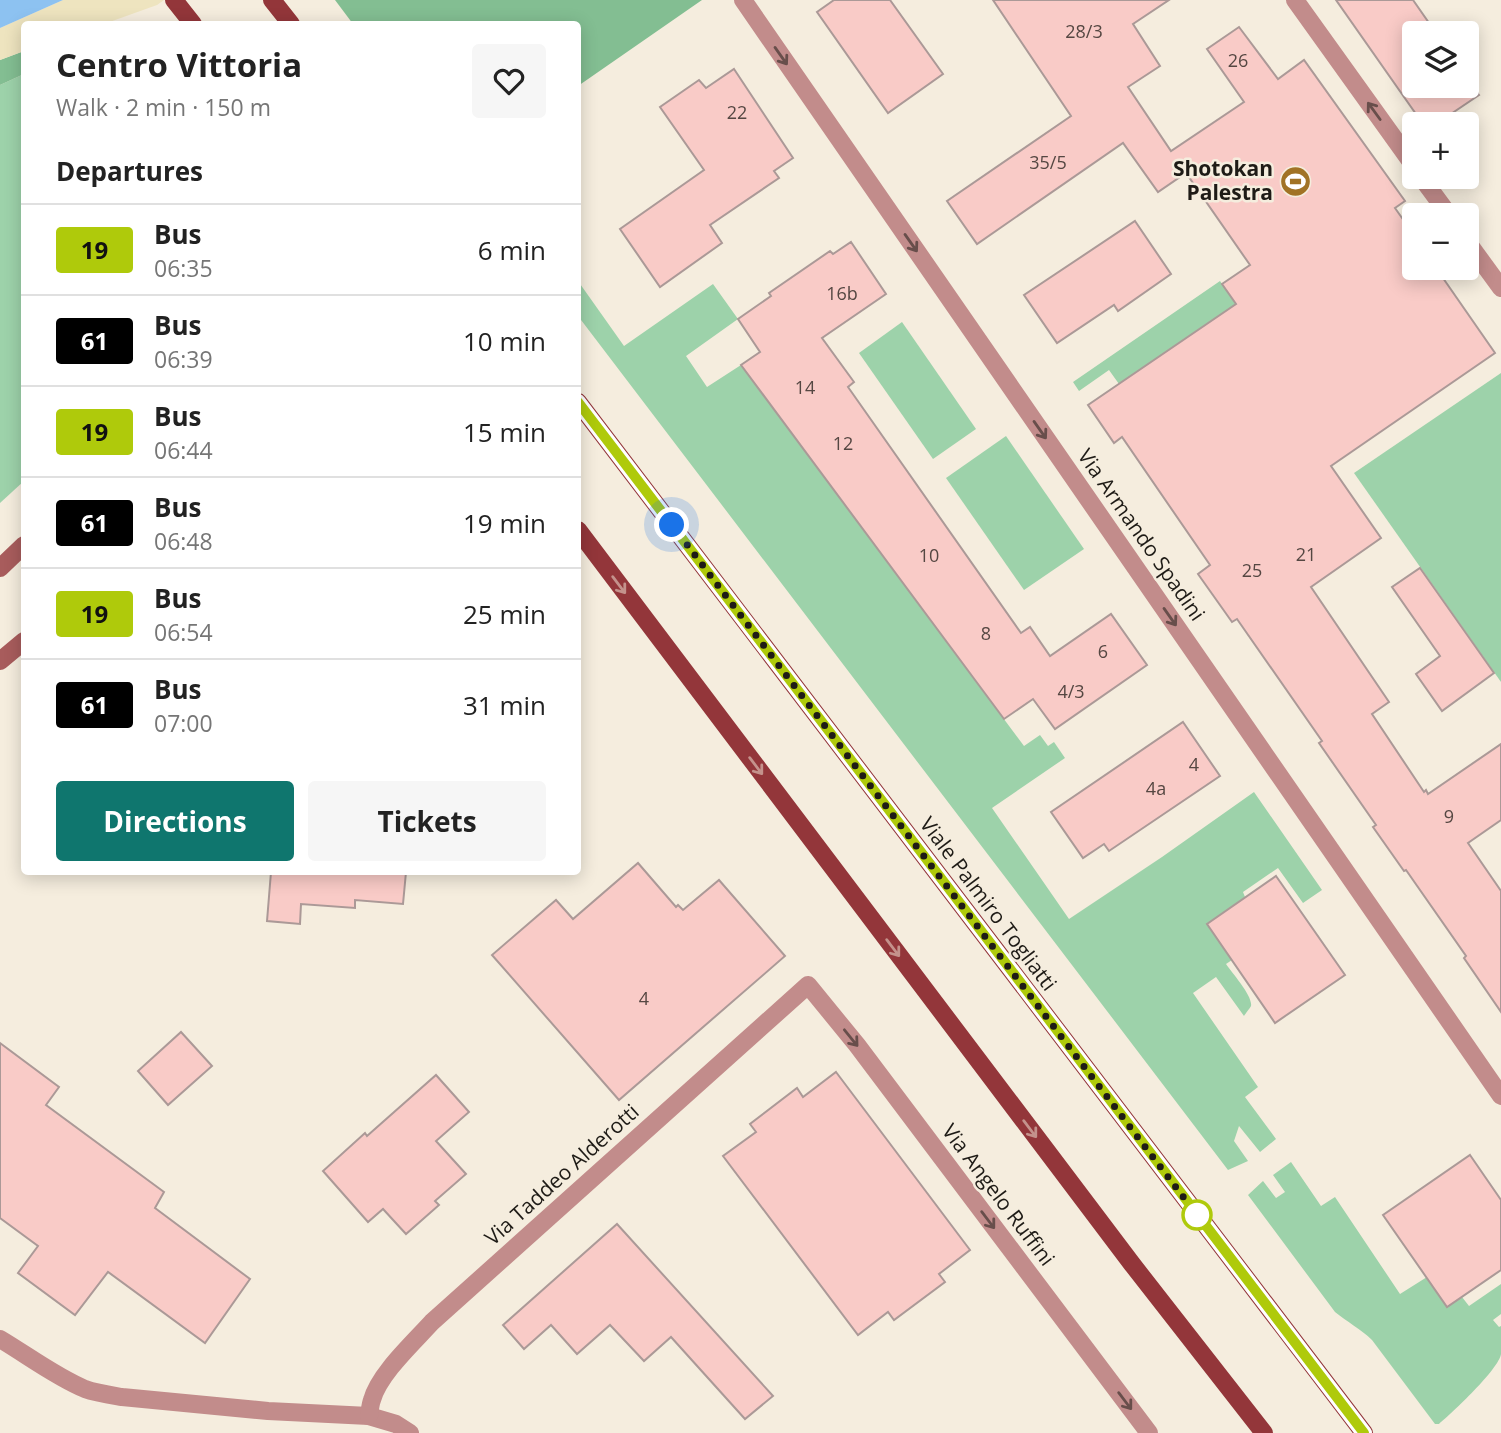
<!DOCTYPE html>
<meta charset="utf-8">
<style>
:root{--surface:#fff;--page:#f6f6f6;--text:#222;--muted:#767676;--line:#e0e0e0;--accent:#0f766e}
body{margin:0;font-family:"Open Sans",sans-serif;background:var(--page);color:var(--text);height:100vh;display:flex;flex-direction:column;font-size:26px;white-space:nowrap}
*{box-sizing:border-box;margin:0}
p{font-size:23px;color:var(--muted)}
.icon{flex:none;width:38px;height:38px;fill:none;stroke:currentColor;stroke-width:2;stroke-linecap:round;stroke-linejoin:round}
.map{position:relative;flex:1;overflow:hidden}
.sheet{position:absolute;left:21px;top:21px;width:560px;height:854px;display:flex;flex-direction:column;background:var(--surface);border-radius:7px;box-shadow:0 4px 18px #0003}
.sheet>*{flex:none}
.badge{padding:0 14px;border-radius:5px;font-size:24px;line-height:46px}
.tools{position:absolute;left:1402px;top:21px;display:grid;gap:14px}
.tools a{display:grid;place-items:center;width:77px;height:77px;border-radius:7px;background:var(--surface);box-shadow:0 4px 18px #0003;font-size:35px}
.you{position:absolute;width:35px;height:35px;margin:-18px;border:5px solid #fff;border-radius:50%;background:#1a73e8;box-shadow:0 0 0 10px #1a73e833}
.map>.badge{position:absolute;translate:-50% -50%;box-shadow:0 0 0 4px #fff}
h2{padding:0 35px;font-size:26px;line-height:63px}
.round{display:grid;place-items:center;flex:none;width:74px;height:74px;border-radius:7px;background:var(--page)}
.headline{display:flex;align-items:center;justify-content:space-between;height:119px;padding:0 35px}
h1{font-size:33px;font-weight:700;line-height:52px}
.primary-button{display:flex;gap:14px;margin-top:auto;padding:14px 35px}
.primary-button a{flex:1;height:80px;border-radius:7px;background:var(--accent);color:#fff;font-size:28px;font-weight:700;line-height:80px;text-align:center}
.primary-button a+a{background:var(--page);color:var(--text)}
ul{padding:0;list-style:none}
li{display:flex;align-items:center;gap:21px;height:91px;padding:0 35px;border-top:2px solid var(--line)}
li div{flex:1}
li b{display:block;font-size:26px}
li em{font-style:normal}
li .badge{min-width:77px;font-weight:700;text-align:center}
.map>svg:first-child{display:block}
</style>
<div class="map">
<svg width="1501" height="1433" viewBox="0 0 1501 1433">
<rect width="100%" height="100%" fill="#f5edde"/>
<g fill="#9dd2aa">
<polygon points="24,74 24,481 0,503 0,85"/>
<path d="M578,281L624,346L713,284L738,319L686,356L707,387L741,365L1024,746L1040,735L1048,746L1054,742L1065,758L992,808L1069,919L1162,857L1254,792L1322,890L1303,903L1278,868L1243,892L1245,897L1207,924L1232,960L1226,964C1232,973 1253,996 1251,1006C1250,1008 1245,1014 1244,1016L1216,977L1193,993L1258,1087L1245,1097L1276,1139L1260,1152L1239,1126L1234,1141L1248,1161L1228,1170L578,316Z"/>
<polygon points="1220,281 1237,305 1212,320 1119,384 1109,370 1079,391 1073,382"/>
<polygon points="902,322 976,429 933,459 859,353"/>
<polygon points="1501,373 1501,682 1354,473"/>
<polygon points="1006,436 1084,549 1024,590 946,478"/>
<path d="M1291,1162L1321,1206L1335,1197L1400,1294L1427,1277L1447,1307L1462,1297L1469,1306L1501,1284V1314L1493,1320L1499,1327L1501,1326C1501,1335 1501,1345 1501,1354C1499,1369 1452,1413 1439,1424H1435L1372,1340C1361,1329 1347,1322 1335,1312L1248,1195L1263,1181L1276,1198L1285,1192L1273,1175Z"/>
</g>
<g fill="#83be92">
<polygon points="335,0 702,0 578,86 578,24 353,24"/>
<polygon points="24,51 24,74 0,85 0,60"/>
</g>
<polygon fill="#eee4bf" points="63,0 164,0 157,5 104,24 24,24 24,51 0,60 0,28"/>
<polygon fill="#8dc2f1" points="0,0 63,0 0,28"/>
<g fill="#f9cbc7" stroke="#ab9997" stroke-width="2">
<polygon points="834,0 890,0 943,74 888,113 817,12"/>
<polygon points="993,0 1169,0 1133,24 1160,66 1128,87 1171,151 1244,102 1207,49 1239,27 1278,79 1304,60 1405,201 1395,208 1414,235 1414,268 1436,268 1495,353 1331,466 1381,538 1311,587 1389,702 1372,714 1424,792 1426,790 1428,794 1501,744 1501,820 1468,843 1501,891 1501,1012 1464,958 1466,956 1406,870 1404,871 1373,827 1376,825 1319,743 1322,741 1237,619 1232,622 1198,574 1210,565 1122,437 1114,443 1088,405 1236,304 1222,284 1250,265 1186,173 1158,192 1123,143 977,244 947,201 1071,116"/>
<polygon points="1336,0 1413,0 1436,33 1414,33 1414,86 1466,86 1466,77 1479,95 1436,124 1423,124"/>
<polygon points="734,69 793,158 774,171 779,178 710,225 722,243 660,287 620,229 704,170 660,107 699,80 706,88"/>
<polygon points="1135,221 1171,274 1118,311 1114,305 1057,343 1024,295"/>
<polygon points="851,242 886,294 822,338 854,382 848,387 1021,633 1030,627 1050,656 1111,614 1147,665 1055,729 1033,699 1004,719 741,365 760,352 738,319 771,296 769,293 830,251 833,254"/>
<polygon points="1420,568 1494,673 1442,711 1416,674 1440,656 1392,587"/>
<polygon points="1183,722 1220,776 1109,851 1104,844 1083,858 1051,812"/>
<polygon points="638,863 676,907 678,905 683,910 719,880 785,956 619,1100 492,955 556,900 573,919"/>
<polygon points="271,872 406,872 403,904 355,900 355,908 301,904 300,924 267,921"/>
<polygon points="1276,876 1345,975 1275,1023 1207,924"/>
<polygon points="181,1032 212,1066 168,1105 138,1071"/>
<polygon points="0,1043 59,1087 46,1105 164,1192 155,1208 250,1279 205,1343 108,1272 75,1315 18,1273 38,1246 0,1218"/>
<polygon points="836,1072 970,1250 939,1274 945,1282 894,1320 888,1312 858,1335 723,1156 756,1132 750,1124 797,1088 803,1097"/>
<polygon points="436,1075 469,1112 436,1141 466,1174 435,1201 439,1205 406,1234 383,1209 368,1222 323,1171 365,1133 367,1136"/>
<polygon points="1470,1155 1501,1200 1501,1270 1447,1307 1383,1215"/>
<polygon points="617,1224 773,1396 745,1419 671,1337 644,1361 610,1325 577,1354 551,1325 524,1349 503,1325"/>
</g>
<g fill="none" stroke-linecap="round" stroke-linejoin="round">
<g stroke="#c28c8b" stroke-width="18">
<polyline points="743,0 1501,1096"/>
<polyline points="1295,0 1414,166"/>
<polyline points="1421,177 1449,215"/>
<polyline points="1466,240 1501,288"/>
<path d="M0,1339C27,1355 56,1377 85,1389C96,1393 110,1395 122,1397L268,1411L369,1416L396,1424L410,1433"/>
<path d="M369,1416C370,1411 370,1405 372,1400C379,1374 413,1343 432,1322L808,985L857,1045L1149,1433"/>
</g>
<g stroke="#a85c5c" stroke-width="18">
<polyline points="0,568 24,545"/>
<polyline points="0,661 24,641"/>
</g>
<g stroke="#93363a" stroke-width="18">
<polyline points="174,0 193,24"/>
<polyline points="272,0 291,24"/>
<polyline points="578,402 1364,1433"/>
<polyline points="578,530 1132,1264 1264,1433"/>
</g>
</g>
<defs><path id="oneway-shaft" d="M-6 0H5M1.5-3L5.5 0L1.5 3" fill="none" stroke-width="1.6" stroke-linecap="round" stroke-linejoin="round" transform="scale(1.75)"/></defs>
<g stroke="#684e4b">
<use href="#oneway-shaft" transform="translate(781 56) rotate(55)"/>
<use href="#oneway-shaft" transform="translate(1374 111) rotate(-126)"/>
<use href="#oneway-shaft" transform="translate(911 243) rotate(55)"/>
<use href="#oneway-shaft" transform="translate(1040 430) rotate(55)"/>
<use href="#oneway-shaft" transform="translate(1170 617) rotate(55)"/>
<use href="#oneway-shaft" transform="translate(851 1038) rotate(51)"/>
<use href="#oneway-shaft" transform="translate(988 1220) rotate(53)"/>
<use href="#oneway-shaft" transform="translate(1125 1401) rotate(53)"/>
</g>
<g stroke="#c4928c">
<use href="#oneway-shaft" transform="translate(619 585) rotate(53)"/>
<use href="#oneway-shaft" transform="translate(756 766) rotate(53)"/>
<use href="#oneway-shaft" transform="translate(893 948) rotate(53)"/>
<use href="#oneway-shaft" transform="translate(1030 1129) rotate(53)"/>
</g>
<g fill="none" stroke-linecap="round" stroke-linejoin="round">
<defs>
<polyline id="line" points="578,402 1364,1433"/>
</defs>
<use href="#line" stroke="#fff" stroke-width="16"/>
<use href="#line" stroke="#afca0b" stroke-width="10"/>
<polyline stroke="#1e1b16" stroke-width="7" stroke-dasharray="0 12.6" points="672,525 1197,1215"/>
</g>
<defs>
<symbol id="stadium-disc" viewBox="-11 -11 22 22"><circle r="9.5" fill="#a17325" stroke="#f5edde"/><path d="M0-5a6.5 5 0 1 0 0 10a6.5 5 0 1 0 0-10ZM-3.5-1.8h7v3.6h-7Z" fill="#fff"/></symbol>
</defs>
<g fill-rule="evenodd">
<use href="#stadium-disc" x="1278" y="164" width="35" height="35"/>
</g>
<circle fill="#fff" stroke="#afca0b" stroke-width="3.5" cx="1197" cy="1215" r="14"/>
<g text-anchor="middle" stroke-width="5" stroke-linejoin="round" paint-order="stroke">
<g font-size="18" fill="#554742">
<text x="1084" y="38">28/3</text>
<text x="1238" y="67">26</text>
<text x="737" y="119">22</text>
<text x="1048" y="169">35/5</text>
<text x="842" y="300">16b</text>
<text x="805" y="394">14</text>
<text x="843" y="450">12</text>
<text x="1306" y="561">21</text>
<text x="929" y="562">10</text>
<text x="1252" y="577">25</text>
<text x="986" y="640">8</text>
<text x="1103" y="658">6</text>
<text x="1071" y="698">4/3</text>
<text x="1194" y="771">4</text>
<text x="1156" y="795">4a</text>
<text x="1449" y="823">9</text>
<text x="644" y="1005">4</text>
</g>
<g font-size="21" font-weight="bold" fill="#1e1b16" stroke="#f5edde" text-anchor="end">
<text x="1273" y="176">Shotokan<tspan x="1273" dy="24">Palestra</tspan></text>
</g>
<g font-size="21" fill="#1e1b16" stroke="#f5edde">
<text transform="translate(1141 535) rotate(55)" y="7">Via Armando Spadini</text>
<text transform="translate(988 904) rotate(53)" y="7">Viale Palmiro Togliatti</text>
<text transform="translate(562 1175) rotate(-42)" y="7">Via Taddeo Alderotti</text>
<text transform="translate(998 1195) rotate(53)" y="7">Via Angelo Ruffini</text>
</g>
</g>
</svg>
<div class="tools">
<a><svg class="icon" aria-label="layers" viewBox="0 0 24 24"><path d="M12 4l9 5-9 5-9-5zM3 14l9 5 9-5"/></svg></a>
<a>+</a>
<a>−</a>
</div>
<div class="you" style="left:672px;top:525px"></div>
<section class="sheet">
<div class="headline"><div><h1>Centro Vittoria</h1><p>Walk · 2 min · 150 m</p></div><a class="round"><svg class="icon" aria-label="heart" viewBox="0 0 24 24"><path d="M12 20l-8-8c-3-5 5-10 8-4 3-6 11-1 8 4z"/></svg></a></div>
<h2>Departures</h2>
<ul>
<li><span class="badge" style="background:#afca0b;color:#111">19</span><div><b>Bus</b><p>06:35</p></div><em>6 min</em></li>
<li><span class="badge" style="background:#000;color:#fff">61</span><div><b>Bus</b><p>06:39</p></div><em>10 min</em></li>
<li><span class="badge" style="background:#afca0b;color:#111">19</span><div><b>Bus</b><p>06:44</p></div><em>15 min</em></li>
<li><span class="badge" style="background:#000;color:#fff">61</span><div><b>Bus</b><p>06:48</p></div><em>19 min</em></li>
<li><span class="badge" style="background:#afca0b;color:#111">19</span><div><b>Bus</b><p>06:54</p></div><em>25 min</em></li>
<li><span class="badge" style="background:#000;color:#fff">61</span><div><b>Bus</b><p>07:00</p></div><em>31 min</em></li>
</ul>
<div class="primary-button"><a>Directions</a><a>Tickets</a></div>
</section>
</div>
